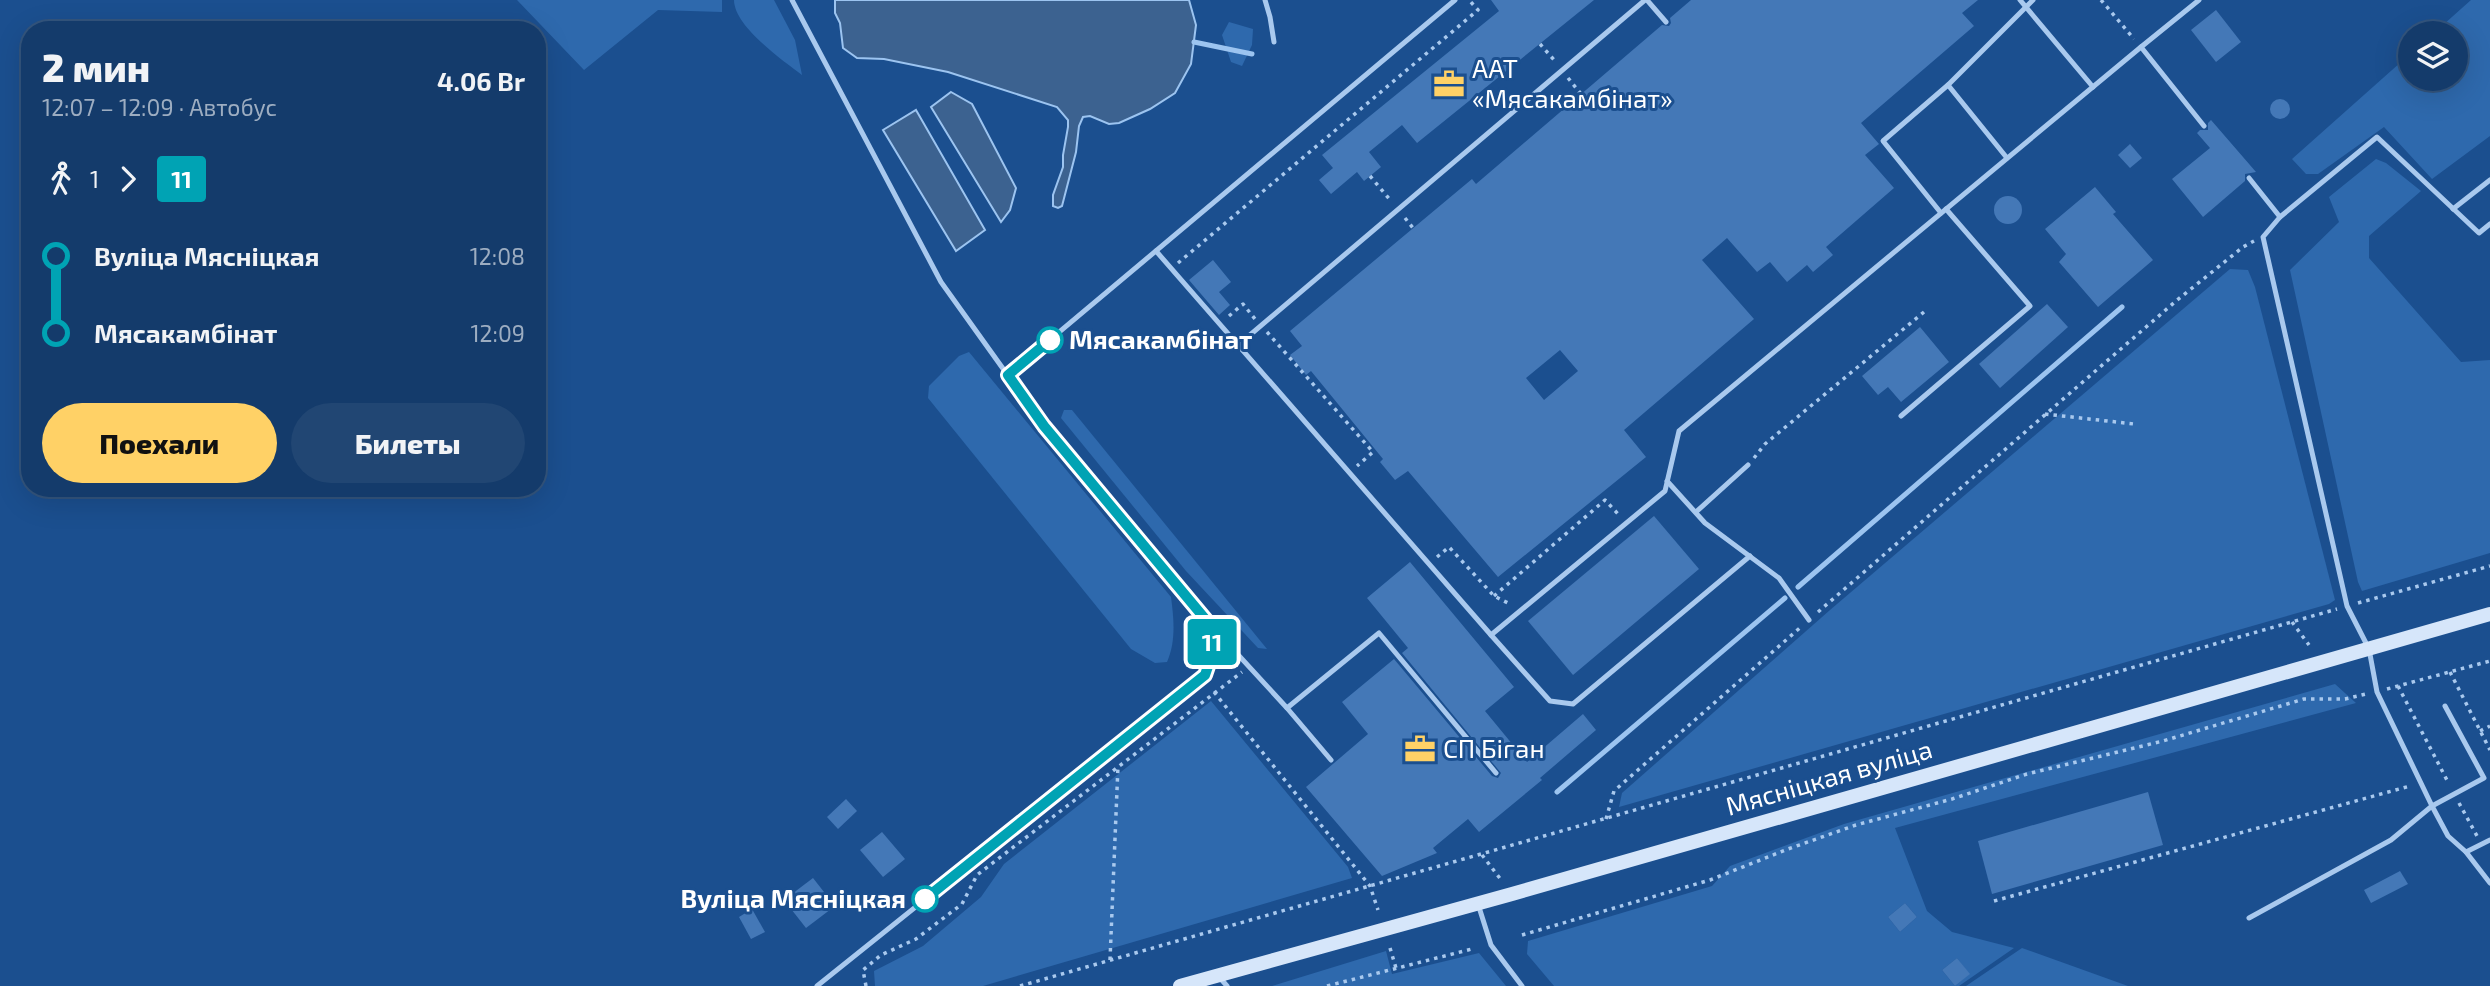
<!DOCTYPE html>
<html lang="ru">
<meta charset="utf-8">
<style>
:root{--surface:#143b6b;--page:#214673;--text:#f1f3f6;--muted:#9dadc1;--line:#33557e;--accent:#ffd166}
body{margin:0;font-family:"Exo 2",sans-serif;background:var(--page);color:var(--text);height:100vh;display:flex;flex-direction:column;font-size:26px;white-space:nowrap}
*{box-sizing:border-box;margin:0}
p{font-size:23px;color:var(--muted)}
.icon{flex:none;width:38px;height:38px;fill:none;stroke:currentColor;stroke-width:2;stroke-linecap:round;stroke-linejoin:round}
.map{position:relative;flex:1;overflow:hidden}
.panel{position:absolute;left:21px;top:21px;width:525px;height:476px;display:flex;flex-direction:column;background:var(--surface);border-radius:28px;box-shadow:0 7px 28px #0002,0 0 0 2px var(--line)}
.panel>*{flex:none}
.badge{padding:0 14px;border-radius:5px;font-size:24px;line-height:46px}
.fabs{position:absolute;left:2398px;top:21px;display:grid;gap:14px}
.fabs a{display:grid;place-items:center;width:70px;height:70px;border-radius:50%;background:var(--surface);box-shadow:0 7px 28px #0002,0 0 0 2px var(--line);font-size:35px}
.map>.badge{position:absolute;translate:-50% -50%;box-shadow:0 0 0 4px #fff}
.legs{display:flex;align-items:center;gap:10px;height:77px;padding:0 21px;font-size:23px}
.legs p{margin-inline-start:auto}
.head{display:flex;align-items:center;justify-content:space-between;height:119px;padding:0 21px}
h1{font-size:38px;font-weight:800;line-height:52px}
.action{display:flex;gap:14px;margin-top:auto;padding:14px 21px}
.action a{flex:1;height:80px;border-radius:42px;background:var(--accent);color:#111;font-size:28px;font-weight:800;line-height:80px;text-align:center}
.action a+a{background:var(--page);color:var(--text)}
ul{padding:0 21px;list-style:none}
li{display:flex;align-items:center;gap:24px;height:77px;font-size:26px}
li i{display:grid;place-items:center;width:10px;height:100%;margin:0 9px;background:currentColor}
li i::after{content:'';width:18px;height:18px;margin:-9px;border:5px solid;border-radius:50%;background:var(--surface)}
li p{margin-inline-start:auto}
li:first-child i{background:linear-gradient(#0000 50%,currentColor 0)}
li:last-child i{background:linear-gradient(currentColor 50%,#0000 0)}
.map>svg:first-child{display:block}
</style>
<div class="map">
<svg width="2490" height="986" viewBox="0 0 2490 986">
<rect width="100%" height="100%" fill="#1b4f8f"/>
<g fill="#2e69ad" fill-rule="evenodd">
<polygon points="517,0 722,0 722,12 658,10 584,70"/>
<path d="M734,0H774L795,40L802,75C782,60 734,26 734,0Z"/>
<polygon points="2471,0 2490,0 2490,136 2432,179 2384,127 2318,174 2306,174 2292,159 2410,54 2410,79 2455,79 2455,33 2434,33"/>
<polygon points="1229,22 1253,29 1252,45 1242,66 1231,62 1222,35"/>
<polygon points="2376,159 2386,163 2421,191 2369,236 2369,258 2461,362 2490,360 2490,553 2362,591 2358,582 2290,270 2339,222 2329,197"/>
<polygon points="2230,269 2248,270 2255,287 2335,600 2329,604 1619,807 1622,793 1830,610"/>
<path d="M969,352L1171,597C1174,620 1176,641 1167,662L1155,663L1131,649L928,398L929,386L959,356Z"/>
<polygon points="1064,410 1072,410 1267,649 1258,648 1186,571 1061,418"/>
<path d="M2335,684L2356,703L1895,828L1927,911L1952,932L2014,948L1959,986H1955L1969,974L1957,958L1942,970L1955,986H1554L1527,954L1528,941L1712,886L1730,866L1844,824ZM1905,903L1917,917L1900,932L1888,917Z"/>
<polygon points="1211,701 1348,867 1352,878 983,986 875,986 874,971 923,946 981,897 1004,864"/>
<polygon points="2022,948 2128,986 1966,986"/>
<polygon points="1386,951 1392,974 1479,953 1506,986 1272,986"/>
</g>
<g fill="#3c6290" stroke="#9cc4f0" stroke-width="2">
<polygon points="835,0 1189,0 1196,25 1191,64 1175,93 1150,109 1119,123 1109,124 1090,116 1083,117 1079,126 1076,152 1062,206 1058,208 1053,206 1053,195 1063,167 1063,155 1068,127 1068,120 1057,107 948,72 884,59 857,58 843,48 840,23 835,13"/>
<polygon points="951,92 972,104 1016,188 1010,210 1001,222 931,107"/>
<polygon points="916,110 985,230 956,251 883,130"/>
</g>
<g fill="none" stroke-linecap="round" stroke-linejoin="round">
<g stroke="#9cc4f0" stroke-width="5">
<polyline points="1194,42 1252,54"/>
<polyline points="1798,587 2122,307"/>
<polyline points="1557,792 1785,598"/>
</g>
</g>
<g fill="#4478b7" fill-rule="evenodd">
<polygon points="1491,0 1594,0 1417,143 1402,125 1369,152 1381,167 1364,181 1357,172 1331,194 1319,180 1333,168 1322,155 1499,11"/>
<path d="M1691,0H1978L1962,13L1974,26L1861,123L1879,144L1865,155L1894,188L1826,247L1833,255L1813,272L1807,265L1787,282L1770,262L1757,272L1727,238L1702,260L1754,319L1624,430L1646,457L1498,577L1408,471L1395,480L1380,462L1383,459L1311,371L1306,375L1290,355L1302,346L1290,331L1472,179L1476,184L1662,25L1669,26L1671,23L1670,18ZM1560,350L1578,371L1544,400L1526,378Z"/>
<polygon points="2216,10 2241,42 2216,62 2191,30"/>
<circle cx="2280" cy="109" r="10"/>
<polygon points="2211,120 2256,172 2245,174 2245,181 2203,217 2172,179 2210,148 2197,133 2200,130 2208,130 2208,123"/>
<polygon points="2130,144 2142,158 2130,168 2118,155"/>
<polygon points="2095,187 2116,212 2113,214 2153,260 2098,307 2059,262 2066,254 2045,229"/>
<circle cx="2008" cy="210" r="14"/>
<polygon points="1213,260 1231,282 1219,292 1230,305 1219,315 1189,280"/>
<polygon points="2047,304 2068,327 2000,388 1979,364"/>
<polygon points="1920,327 1949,362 1901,402 1888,387 1878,395 1862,376"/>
<polygon points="1654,516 1699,569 1573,675 1528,621"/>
<polygon points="1410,562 1514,687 1485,711 1527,762 1583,714 1596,730 1540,778 1542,780 1479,832 1468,819 1433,848 1437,853 1382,876 1306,787 1368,734 1342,702 1394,659 1492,776 1498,778 1501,773 1402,653 1408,648 1367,598"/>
<polygon points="2148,792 2163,845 1992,894 1978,841"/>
<polygon points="846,799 857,811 838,829 827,817"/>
<polygon points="882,832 905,859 883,877 860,850"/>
<polygon points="2400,871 2408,884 2371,903 2364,890"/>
<polygon points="813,878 835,906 806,928 784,900"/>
<polygon points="1905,903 1917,917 1900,932 1888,917"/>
<polygon points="752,909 765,932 751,939 739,917"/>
<polygon points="1957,958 1970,974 1955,986 1942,970"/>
</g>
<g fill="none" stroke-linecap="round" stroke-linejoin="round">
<g stroke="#a9c9ee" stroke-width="3.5" stroke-dasharray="3.5 5" stroke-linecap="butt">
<polyline points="2101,0 2134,39"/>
<polyline points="1540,44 1555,61"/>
<polyline points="1568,78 1581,94"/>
<polyline points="1370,176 1391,201"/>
<polyline points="1405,218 1413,228"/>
<polyline points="1178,263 1478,10 1469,0"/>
<polyline points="1229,316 1243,304 1255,319"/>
<polyline points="1267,332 1373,452 1357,466"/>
<polyline points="2045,414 2134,424"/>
<polyline points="1754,458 1765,444 1924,312"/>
<polyline points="1437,557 1449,547 1494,596 1510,604"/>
<polyline points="1494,596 1605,500 1619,515"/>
<polyline points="2358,603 2490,566"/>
<polyline points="1818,612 2176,301 2243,247 2254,241"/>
<polyline points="2292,622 2309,645"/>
<polyline points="2450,672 2490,750"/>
<polyline points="2398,686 2449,784"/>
<polyline points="2387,689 2490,661"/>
<polyline points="1214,692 1370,886 1378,910"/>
<polyline points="2480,731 2490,726"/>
<polyline points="2459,803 2477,836"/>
<polyline points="1606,819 1614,791 1802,626"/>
<polyline points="1482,855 1502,881"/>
<polyline points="1994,901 2410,786"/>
<polyline points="1522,935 1710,880 1788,849 1856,825 1952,799 2027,774 2163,741 2304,699 2345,699 2366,694"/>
<polyline points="1390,948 1396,968"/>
<polyline points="1110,960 1118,766"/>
<polyline points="866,986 863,970 881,955 916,939 962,904 977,875 1242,672"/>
<polyline points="1020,986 2337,609"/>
<polyline points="1327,986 1472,949"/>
</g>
<g stroke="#a9c9ee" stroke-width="5">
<polyline points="792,0 941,282 1044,426 1206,620 1214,649 1205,675 817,986"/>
<polyline points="1265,0 1270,17 1274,42"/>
<polyline points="1647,0 1666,22"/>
<polyline points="2020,0 2093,87"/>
<polyline points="2199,0 2141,47 2204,126"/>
<polyline points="1948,85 2033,0"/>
<polyline points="2249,178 2280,217"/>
<polyline points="2453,209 2490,180"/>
<polyline points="1941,213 1883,141 1948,85 2007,158"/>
<polyline points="2490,224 2479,233 2377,137 2280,217 2263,237 2347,606 2369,649 2377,692 2432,806 2448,836 2466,852 2490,883"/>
<polyline points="1156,251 1491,635 1665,491 1679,431 2141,47"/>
<polyline points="1237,346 1645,0"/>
<polyline points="1008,375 1455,0"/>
<polyline points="1901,416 2030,306 1946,209"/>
<polyline points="1667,481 1705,523 1779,578 1809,620"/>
<polyline points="1696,512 1748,465"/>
<polyline points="1208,622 1287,708 1331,760"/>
<polyline points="1491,635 1550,701 1573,704 1750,556"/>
<polyline points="1287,708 1379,633 1496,773"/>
<polyline points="2466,852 2490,840"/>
<polyline points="1478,904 1491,945 1522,986"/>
<polyline points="2249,918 2391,840 2432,806 2484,778 2445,706"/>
<polyline points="1220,978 1227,986"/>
</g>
<polyline stroke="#d6e6fa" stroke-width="14" points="1180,986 1512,894 2490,614"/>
</g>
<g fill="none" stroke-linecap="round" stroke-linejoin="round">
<defs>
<polyline id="line-1" points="925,899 1205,675 1214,649 1206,620 1044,426 1008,375 1050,340"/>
</defs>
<use href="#line-1" stroke="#fff" stroke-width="16"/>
<use href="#line-1" stroke="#00a3b4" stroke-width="10"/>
</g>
<defs>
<symbol id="office-bare" viewBox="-9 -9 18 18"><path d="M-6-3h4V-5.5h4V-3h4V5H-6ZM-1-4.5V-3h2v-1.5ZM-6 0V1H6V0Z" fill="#ffd166" stroke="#1b4f8f" stroke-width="2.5" paint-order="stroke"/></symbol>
</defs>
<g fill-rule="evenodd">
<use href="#office-bare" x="1427" y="62" width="44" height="44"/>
<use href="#office-bare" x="1398" y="727" width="44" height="44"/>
</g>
<g fill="#fff" stroke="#00a3b4" stroke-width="3.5">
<circle cx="1050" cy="340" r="12"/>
<circle cx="925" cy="899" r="12"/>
</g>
<g text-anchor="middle" stroke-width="6" stroke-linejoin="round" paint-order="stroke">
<g font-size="26" fill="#fff" stroke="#1b4f8f" text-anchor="start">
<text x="1472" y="78">ААТ<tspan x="1472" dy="30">«Мясакамбінат»</tspan></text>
<text x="1443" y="758">СП Біган</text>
</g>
<g font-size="26" font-weight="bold" fill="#fff" stroke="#1b4f8f" text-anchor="start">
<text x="1069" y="349">Мясакамбінат</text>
<text x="906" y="908" text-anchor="end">Вуліца Мясніцкая</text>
</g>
<g font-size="26" fill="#fff" stroke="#1b4f8f">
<text transform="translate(1829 778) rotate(-16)" y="9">Мясніцкая вуліца</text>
</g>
</g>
</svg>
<div class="fabs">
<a><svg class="icon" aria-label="layers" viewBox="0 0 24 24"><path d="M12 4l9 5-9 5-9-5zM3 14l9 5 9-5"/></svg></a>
</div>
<b class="badge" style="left:1212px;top:642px;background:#00a3b4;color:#fff">11</b>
<section class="panel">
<div class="head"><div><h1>2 мин</h1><p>12:07 – 12:09 · Автобус</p></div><b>4.06 Br</b></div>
<div class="legs"><svg class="icon" aria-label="walk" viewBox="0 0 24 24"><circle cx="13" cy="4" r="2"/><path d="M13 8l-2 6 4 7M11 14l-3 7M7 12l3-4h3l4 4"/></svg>1<svg class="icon" aria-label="forward" viewBox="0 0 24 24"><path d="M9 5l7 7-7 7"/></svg><b class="badge" style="background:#00a3b4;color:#fff">11</b></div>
<ul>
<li><i style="color:#00a3b4"></i><b>Вуліца Мясніцкая</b><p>12:08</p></li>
<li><i style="color:#00a3b4"></i><b>Мясакамбінат</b><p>12:09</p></li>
</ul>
<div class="action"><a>Поехали</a><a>Билеты</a></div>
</section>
</div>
